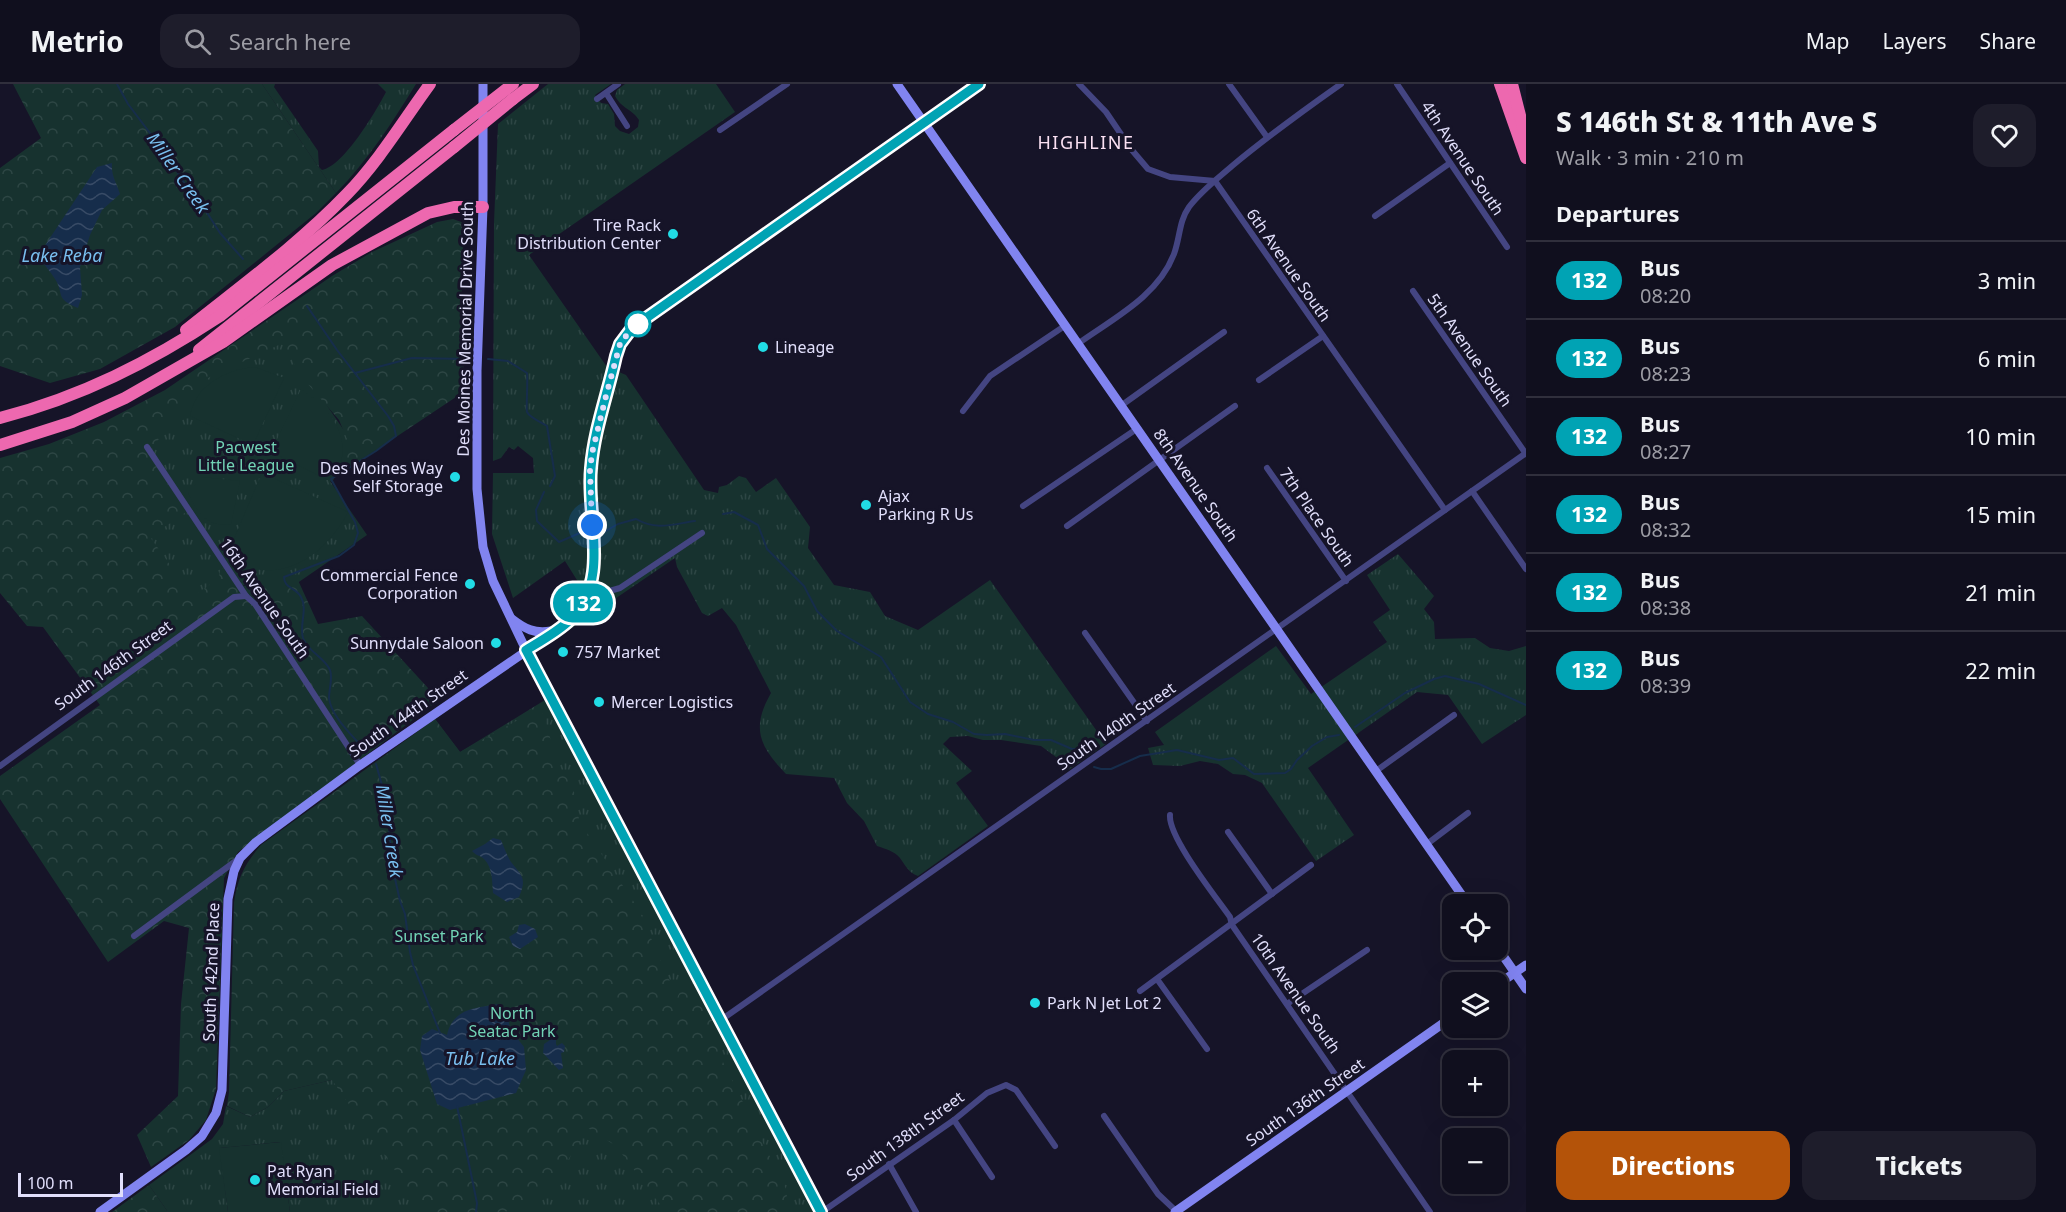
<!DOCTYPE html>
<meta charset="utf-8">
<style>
:root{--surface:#100f1e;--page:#1e1d2b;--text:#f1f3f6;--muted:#9c9ca4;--line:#302f3c;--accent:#b45309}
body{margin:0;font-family:"Noto Sans",sans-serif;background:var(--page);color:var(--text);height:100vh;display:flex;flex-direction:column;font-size:22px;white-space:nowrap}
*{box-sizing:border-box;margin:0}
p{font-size:20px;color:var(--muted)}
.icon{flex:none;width:33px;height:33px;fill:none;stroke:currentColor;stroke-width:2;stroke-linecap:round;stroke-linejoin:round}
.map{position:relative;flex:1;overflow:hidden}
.sheet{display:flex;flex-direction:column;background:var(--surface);width:540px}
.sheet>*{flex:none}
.badge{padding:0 12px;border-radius:20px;font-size:21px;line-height:39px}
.buttons{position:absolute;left:1442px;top:810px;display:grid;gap:12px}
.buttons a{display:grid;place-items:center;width:66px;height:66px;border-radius:12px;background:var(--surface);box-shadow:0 6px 24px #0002,0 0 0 2px var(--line);font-size:30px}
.scale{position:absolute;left:18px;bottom:15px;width:105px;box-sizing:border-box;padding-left:6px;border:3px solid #e1dffb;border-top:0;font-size:16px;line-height:21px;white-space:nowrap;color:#e1dffb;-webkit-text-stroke:4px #161428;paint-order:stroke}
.you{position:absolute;width:30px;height:30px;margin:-15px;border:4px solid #fff;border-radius:50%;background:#1a73e8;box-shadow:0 0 0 9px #1a73e833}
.map>.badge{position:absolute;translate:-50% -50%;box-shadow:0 0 0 3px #fff}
h2{padding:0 30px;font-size:22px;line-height:54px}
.round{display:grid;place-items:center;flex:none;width:63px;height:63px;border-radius:18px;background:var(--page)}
.summary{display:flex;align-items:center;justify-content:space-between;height:102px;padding:0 30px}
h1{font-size:28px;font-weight:800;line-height:45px}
.primary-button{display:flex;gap:12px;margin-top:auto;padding:12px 30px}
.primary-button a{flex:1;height:69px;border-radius:18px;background:var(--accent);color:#fff;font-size:24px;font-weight:800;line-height:69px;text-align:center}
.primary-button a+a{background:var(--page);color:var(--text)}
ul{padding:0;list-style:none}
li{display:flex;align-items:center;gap:18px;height:78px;padding:0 30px;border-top:2px solid var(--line)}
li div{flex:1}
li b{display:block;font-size:22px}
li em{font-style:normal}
li .badge{min-width:66px;font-weight:700;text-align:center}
header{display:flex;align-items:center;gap:36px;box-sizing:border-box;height:84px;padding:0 30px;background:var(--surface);border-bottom:2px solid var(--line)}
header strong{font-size:28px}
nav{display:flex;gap:33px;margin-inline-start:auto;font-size:21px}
.search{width:420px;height:54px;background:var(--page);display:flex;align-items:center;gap:15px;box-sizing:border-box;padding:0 21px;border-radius:18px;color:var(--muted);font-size:22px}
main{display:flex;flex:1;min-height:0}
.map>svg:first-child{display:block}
</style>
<header>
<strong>Metrio</strong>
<div class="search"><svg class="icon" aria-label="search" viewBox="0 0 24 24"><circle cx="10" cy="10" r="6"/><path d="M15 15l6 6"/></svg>Search here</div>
<nav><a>Map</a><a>Layers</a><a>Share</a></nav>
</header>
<main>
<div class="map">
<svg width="1526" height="1128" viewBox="0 0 1526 1128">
<defs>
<pattern id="grass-tufts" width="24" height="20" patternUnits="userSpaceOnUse" patternTransform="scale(1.5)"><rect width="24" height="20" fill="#17322f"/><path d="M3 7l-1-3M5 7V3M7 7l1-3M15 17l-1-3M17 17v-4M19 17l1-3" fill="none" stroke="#2d4644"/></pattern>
<pattern id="forest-crowns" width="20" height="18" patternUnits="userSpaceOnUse" patternTransform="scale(1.5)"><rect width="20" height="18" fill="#17322f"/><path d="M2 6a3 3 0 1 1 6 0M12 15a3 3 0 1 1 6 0" fill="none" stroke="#2d4644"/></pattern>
<pattern id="water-waves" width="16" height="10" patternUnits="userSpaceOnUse" patternTransform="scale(1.5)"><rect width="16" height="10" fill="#162d4b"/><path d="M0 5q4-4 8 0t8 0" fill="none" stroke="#384b66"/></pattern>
</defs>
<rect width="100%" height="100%" fill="#161428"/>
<g fill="url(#grass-tufts)">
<path d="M262,0H275L274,3L318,67L319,83L322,86C344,82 376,27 386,8L378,0H416C392,39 368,76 336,109Z"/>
<path d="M548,0H611L595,11L601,19L608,20L614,30L615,42L620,47L629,50L638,43L639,36C631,24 623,26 615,12L617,6L625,0H716L735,28L529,171L607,283L626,291L704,406L718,409L719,403L727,401L739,392L746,394L756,408L776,394L810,443L808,464L834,501L870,508L885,532L918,546L990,496L1106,660L1067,687L1056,673L1041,662L1001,656H983L968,652L950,653L943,660L972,687L956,699L988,742L918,792C908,788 906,782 900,774C894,767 886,765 877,762L864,737L847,719L834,694L786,690C759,662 751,644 771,609L736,541L722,524L708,532L702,529L677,483L675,474L569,546L561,535L587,512L565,477L513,514L492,450L493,389H534L533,374L518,362L514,366L509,363L501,374L493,377L494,139L498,40Z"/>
<polygon points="275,246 363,374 330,397 367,451 264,522 247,499 200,531 145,450 124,350"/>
<polygon points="1398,470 1434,512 1424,525 1434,538 1435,555 1475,554 1490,564 1509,567 1526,562 1526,631 1482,660 1448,611 1417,608 1308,684 1354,751 1316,777 1262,699 1245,691 1233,690 1218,680 1200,677 1180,682 1153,681 1148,664 1164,661 1155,648 1276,562 1311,610 1387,558 1373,538 1390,526 1367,491"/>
<polygon points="545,616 816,1128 290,1128 280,1058 220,1064 228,1128 168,1128 149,1101 212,1055 223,1040 226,1022 250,1033 268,1023 284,1007 332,996 435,635 460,668"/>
</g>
<g fill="url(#forest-crowns)">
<polygon points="13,0 262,0 336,109 316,129 175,243 100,285 50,299 0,282 0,84 41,54"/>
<polygon points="453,135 464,139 461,231 465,307 339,391 347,373 347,355 339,336 301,292 283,259 208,294 174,334 148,370 186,428 150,453 193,513 219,494 220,486 224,484 236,503 297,494 318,540 362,532 439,616 238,768 224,794 216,1005 206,1036 189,1056 151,1083 137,1051 178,1012 181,920 189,844 164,837 108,878 0,715 0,692 100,621 43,543 27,542 0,509 0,374 49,360 104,338 165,306 332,192 372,168 437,138"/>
<path d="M540,624L548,645L556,678L571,700L577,716L579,737L638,824L677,914L684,899L693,894L722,950L719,970L787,1107L786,1128H666L616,1062L588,1044L548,1108L505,1128H424L332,996L284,1007L268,1023L250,1033L227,1022L229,1008L234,819C237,795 245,779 261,761L435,635L460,668Z"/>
<polygon points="149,1101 168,1128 112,1128"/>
</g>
<g fill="#17322f">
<path d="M255,283L284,294L253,361L190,332C195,301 227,285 255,283Z"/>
<path d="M301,305C334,327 357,360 332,398L271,368Z"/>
<path d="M262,389L348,428C329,465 291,497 247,483C240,481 233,474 227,471Z"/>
<path d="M202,393L240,397L231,440C207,444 198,429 188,409Z"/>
<polygon points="281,1058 290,1128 228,1128 219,1064"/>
</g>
<g fill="url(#water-waves)">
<path d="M112,79C111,91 116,98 120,110L102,126L90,151L80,183L82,211L78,224C54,214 65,211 55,195C51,188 45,182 40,175L42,166L97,83Z"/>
<path d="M493,754L501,756C504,763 507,772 511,778C522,792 527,794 519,813L507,818L493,809C492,798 493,784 484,775C480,771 476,772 472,767L485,760Z"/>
<polygon points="525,840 535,845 538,853 520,865 513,862 509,853 517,848 519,841"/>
<path d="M499,920L507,928L510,945L524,963L526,986L516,1009L450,1026L437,1020L420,966L422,952L432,945L447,951C453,924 476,924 499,920Z"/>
<polygon points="556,952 556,960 557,962 562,959 565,962 564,968 561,969 563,984 559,986 543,969 544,960"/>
</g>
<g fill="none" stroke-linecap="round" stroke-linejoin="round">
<g stroke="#162d4b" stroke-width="2">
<polyline points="117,0 128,20 168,73 195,116 204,124 220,149 243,175"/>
<path d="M307,222L337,266L388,332L394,342L396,352L376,367L331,395L355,438L358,449L354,461L339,472L284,493C284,505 296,503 301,513C308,525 299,541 303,554C308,568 324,573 330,586C333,594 329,605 329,614C331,632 351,650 363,664"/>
<path d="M488,275L508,277L527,289C528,296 526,325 527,328C530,334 541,338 547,342L555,392L550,402"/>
<polyline points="355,289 412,274 466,275"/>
<polyline points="544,408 536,426 537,437 559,458 582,448"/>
<polyline points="723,430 734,428 758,441 767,465 804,502 817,527 837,547 881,573 910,618 928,630 953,638 974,650 987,651 1005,650 1034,656 1051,656 1072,665 1081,665 1085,669"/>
<path d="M604,448L618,440L636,435C657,447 673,440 695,437"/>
<polyline points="1355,643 1405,609 1434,595 1445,592 1479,600 1526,621"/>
<polyline points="376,680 387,719 392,781 400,817 405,830 410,868 413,881 440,949"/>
<polyline points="1094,683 1101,685 1111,685 1140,672 1177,666 1219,676 1233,674 1254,690 1285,689 1291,685 1297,676 1312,662 1327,653 1339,651"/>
<polyline points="457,1022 477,1119 476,1128"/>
</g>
<g stroke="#444582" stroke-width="6">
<polyline points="1079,0 1106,28 1131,65 1148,85 1170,93 1215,97 1445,426"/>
<polyline points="1229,0 1267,53"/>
<polyline points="1397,0 1507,163"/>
<polyline points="606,9 627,42"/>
<polyline points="597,15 618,0"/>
<polyline points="720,46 787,0"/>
<polyline points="1375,132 1450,79"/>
<polyline points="1413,207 1526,370"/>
<path d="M1079,259C1114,234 1158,212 1174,170C1180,154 1179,137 1189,123C1201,107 1217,95 1232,82C1267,53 1304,26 1341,0"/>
<polyline points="1259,296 1323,252"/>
<polyline points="1122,321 1224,248"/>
<polyline points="963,327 990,292 1066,241"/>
<polyline points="147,363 246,512 255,520 360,681"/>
<polyline points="1267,384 1346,497"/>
<polyline points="1472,407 1526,485"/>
<polyline points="1023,422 1138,344"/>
<polyline points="1067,442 1235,322"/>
<polyline points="590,505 606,508 620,504 702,449"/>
<polyline points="1085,549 1147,637"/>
<polyline points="0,682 234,513 246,512"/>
<polyline points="1376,687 1454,631"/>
<path d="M1170,731C1168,753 1216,813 1230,833L1232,841L1430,1128"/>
<polyline points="1228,748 1272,810"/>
<polyline points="1427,760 1468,729"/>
<polyline points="134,852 237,776"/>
<polyline points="1157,895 1207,965"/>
<polyline points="1140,907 1311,781"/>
<polyline points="1287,920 1367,866"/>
<polyline points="721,936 1526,369"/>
<polyline points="1104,1032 1158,1110 1177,1128"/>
<polyline points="954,1036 992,1093"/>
<polyline points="889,1080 916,1128"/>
<polyline points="822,1128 954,1036 987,1009 1006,1001 1016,1006 1055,1062"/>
</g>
<g stroke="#8184f0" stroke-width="9">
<polyline points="483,0 483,123 477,287 477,405 483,463 493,497 526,566 821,1128"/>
<polyline points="897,0 1468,820"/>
<path d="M512,535C525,545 535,550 551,547"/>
<polyline points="1497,863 1526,905"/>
<polyline points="1497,901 1526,881"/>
<path d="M100,1128L186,1066L202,1052L216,1029L222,1006L228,815L234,787L240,774L256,758L359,682L570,537C614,486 582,429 592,369C598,336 609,304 616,272L620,260L632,244L979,0"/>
<polyline points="1175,1128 1452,933"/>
</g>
<g stroke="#ed68af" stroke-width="12">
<polyline points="1500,0 1526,74"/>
<polyline points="1512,0 1525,51"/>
<polyline points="513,15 533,0"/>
<path d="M186,246C241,202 299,160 347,110C379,77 403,37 430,0"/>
<polyline points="199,266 454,63"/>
<path d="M0,334C81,313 150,278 220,232L454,46"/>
<polyline points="0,361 72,338 125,314 223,258 332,181 428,129 454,123 483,123"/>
</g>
<g stroke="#ed68af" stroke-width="12">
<polyline points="454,46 513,0"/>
<polyline points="454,63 513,15"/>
</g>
</g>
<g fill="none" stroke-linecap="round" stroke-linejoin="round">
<defs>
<path id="line" d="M821,1128L526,566C541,557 559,547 571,535C611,495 586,433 591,384C594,346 608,309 616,272L620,260L632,244L979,0"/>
</defs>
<use href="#line" stroke="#fff" stroke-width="14"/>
<use href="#line" stroke="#00a3b4" stroke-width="9"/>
<polyline stroke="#e1dffb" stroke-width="6" stroke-dasharray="0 10.8" points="592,441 590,387 592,369 606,312 620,260 632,244 640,238 638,240"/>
</g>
<g fill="#21dce5" stroke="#161428" stroke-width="2">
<circle cx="673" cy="150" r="6"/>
<circle cx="763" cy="263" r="6"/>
<circle cx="455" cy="393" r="6"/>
<circle cx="866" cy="421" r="6"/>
<circle cx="470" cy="500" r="6"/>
<circle cx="496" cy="559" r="6"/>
<circle cx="563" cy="568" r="6"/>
<circle cx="599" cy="618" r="6"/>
<circle cx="1035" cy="919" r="6"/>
<circle cx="255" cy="1096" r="6"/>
</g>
<circle fill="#fff" stroke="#00a3b4" stroke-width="3" cx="638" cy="240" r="12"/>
<g text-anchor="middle" stroke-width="6" stroke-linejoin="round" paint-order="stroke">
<g font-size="16" fill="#e1dffb" stroke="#161428">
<text transform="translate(1463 74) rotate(56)" y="6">4th Avenue South</text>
<text transform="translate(1289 181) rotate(55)" y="6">6th Avenue South</text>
<text transform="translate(465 245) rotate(-89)" y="6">Des Moines Memorial Drive South</text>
<text transform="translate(1470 266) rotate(55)" y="6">5th Avenue South</text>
<text transform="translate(1196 401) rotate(55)" y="6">8th Avenue South</text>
<text transform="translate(1317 433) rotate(55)" y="6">7th Place South</text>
<text transform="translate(265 514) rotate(55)" y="6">16th Avenue South</text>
<text transform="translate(113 581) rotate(-36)" y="6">South 146th Street</text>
<text transform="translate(408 629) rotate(-35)" y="6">South 144th Street</text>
<text transform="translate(1116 642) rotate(-35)" y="6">South 140th Street</text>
<text transform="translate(211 888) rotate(-88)" y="6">South 142nd Place</text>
<text transform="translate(1296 909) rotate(55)" y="6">10th Avenue South</text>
<text transform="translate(1305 1018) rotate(-35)" y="6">South 136th Street</text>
<text transform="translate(905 1052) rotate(-36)" y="6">South 138th Street</text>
</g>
<g font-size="16" fill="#e1dffb" stroke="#161428" text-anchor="start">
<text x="661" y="147" text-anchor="end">Tire Rack<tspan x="661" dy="18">Distribution Center</tspan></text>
<text x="775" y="269">Lineage</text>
<text x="443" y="390" text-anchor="end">Des Moines Way<tspan x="443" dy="18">Self Storage</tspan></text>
<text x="878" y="418">Ajax<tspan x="878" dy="18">Parking R Us</tspan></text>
<text x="458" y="497" text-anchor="end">Commercial Fence<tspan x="458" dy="18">Corporation</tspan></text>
<text x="484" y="565" text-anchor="end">Sunnydale Saloon</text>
<text x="575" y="574">757 Market</text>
<text x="611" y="624">Mercer Logistics</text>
<text x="1047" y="925">Park N Jet Lot 2</text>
<text x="267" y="1093">Pat Ryan<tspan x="267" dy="18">Memorial Field</tspan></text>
</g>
<g font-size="16" fill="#72d4b6" stroke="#161428">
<text x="246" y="369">Pacwest<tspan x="246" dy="18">Little League</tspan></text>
<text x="439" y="858">Sunset Park</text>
<text x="512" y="935">North<tspan x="512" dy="18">Seatac Park</tspan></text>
</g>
<g font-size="18" letter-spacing="1.5" fill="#fbe1f3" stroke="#161428">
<text x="1086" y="65">HIGHLINE</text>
</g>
<g font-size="18" font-style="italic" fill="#79bfef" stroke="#161428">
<text transform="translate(178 89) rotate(55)" y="6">Miller Creek</text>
<text x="62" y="178">Lake Reba</text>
<text transform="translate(389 747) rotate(81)" y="6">Miller Creek</text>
<text x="480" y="981">Tub Lake</text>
</g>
</g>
</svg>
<div class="buttons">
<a><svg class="icon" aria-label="locate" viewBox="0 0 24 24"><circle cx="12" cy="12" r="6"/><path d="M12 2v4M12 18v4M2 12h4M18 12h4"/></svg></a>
<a><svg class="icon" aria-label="layers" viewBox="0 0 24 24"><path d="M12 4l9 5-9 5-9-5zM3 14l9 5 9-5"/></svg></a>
<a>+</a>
<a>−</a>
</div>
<div class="scale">100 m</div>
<div class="you" style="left:592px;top:441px"></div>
<b class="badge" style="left:583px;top:519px;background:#00a3b4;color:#fff">132</b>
</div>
<section class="sheet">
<div class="summary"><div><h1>S 146th St &amp; 11th Ave S</h1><p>Walk · 3 min · 210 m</p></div><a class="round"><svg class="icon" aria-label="heart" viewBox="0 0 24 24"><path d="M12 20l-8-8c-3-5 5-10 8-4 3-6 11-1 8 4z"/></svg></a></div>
<h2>Departures</h2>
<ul>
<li><span class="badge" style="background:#00a3b4;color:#fff">132</span><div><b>Bus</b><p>08:20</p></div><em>3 min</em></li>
<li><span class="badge" style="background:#00a3b4;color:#fff">132</span><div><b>Bus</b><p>08:23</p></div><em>6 min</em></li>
<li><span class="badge" style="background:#00a3b4;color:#fff">132</span><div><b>Bus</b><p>08:27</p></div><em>10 min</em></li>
<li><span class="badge" style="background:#00a3b4;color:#fff">132</span><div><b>Bus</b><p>08:32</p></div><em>15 min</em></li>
<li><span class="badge" style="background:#00a3b4;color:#fff">132</span><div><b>Bus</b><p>08:38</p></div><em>21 min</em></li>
<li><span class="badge" style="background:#00a3b4;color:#fff">132</span><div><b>Bus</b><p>08:39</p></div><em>22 min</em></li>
</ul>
<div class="primary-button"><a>Directions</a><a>Tickets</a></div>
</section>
</main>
